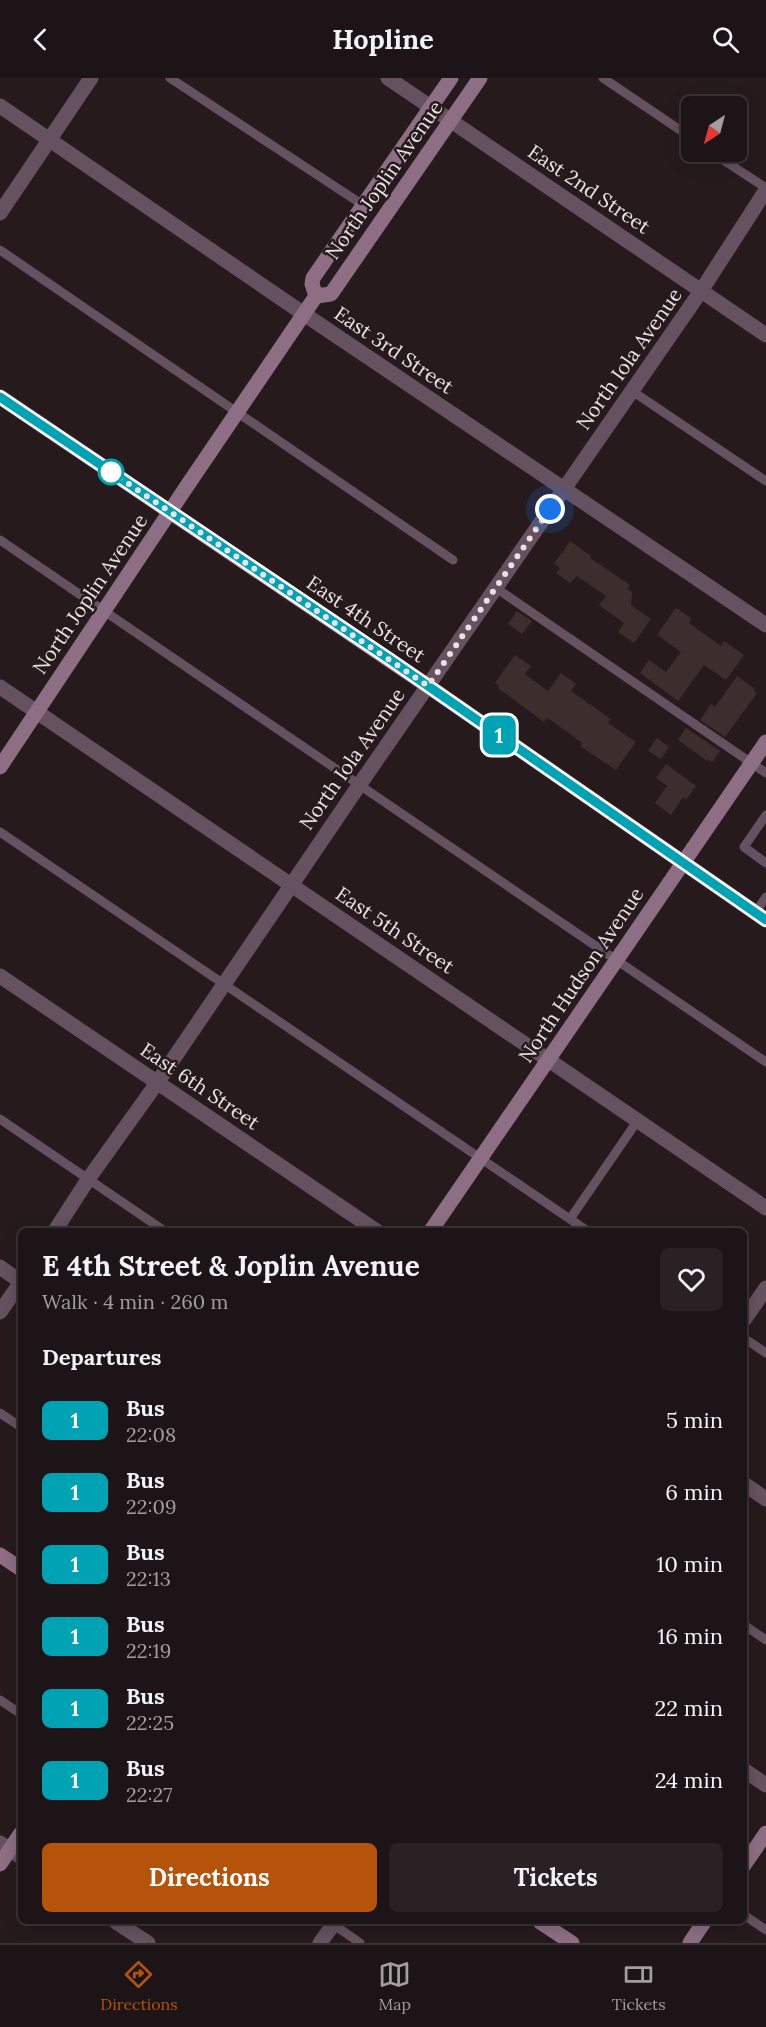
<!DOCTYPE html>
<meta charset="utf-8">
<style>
:root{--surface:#1c1416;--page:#292123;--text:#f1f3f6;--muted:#a09ea1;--line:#3a3335;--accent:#b45309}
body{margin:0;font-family:Lora,serif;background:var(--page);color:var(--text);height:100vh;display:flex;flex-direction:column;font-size:22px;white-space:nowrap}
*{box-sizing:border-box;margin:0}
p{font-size:20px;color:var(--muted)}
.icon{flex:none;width:33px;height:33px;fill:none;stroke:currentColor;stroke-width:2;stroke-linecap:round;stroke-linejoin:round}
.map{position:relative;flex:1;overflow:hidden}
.side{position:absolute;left:18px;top:1150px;width:729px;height:696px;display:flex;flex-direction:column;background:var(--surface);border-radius:9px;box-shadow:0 3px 15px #0003,0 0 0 2px var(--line)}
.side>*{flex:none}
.badge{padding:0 12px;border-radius:9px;font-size:21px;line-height:39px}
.needle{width:39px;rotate:216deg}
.buttons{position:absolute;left:681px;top:18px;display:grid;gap:12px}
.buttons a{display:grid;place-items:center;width:66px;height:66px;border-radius:9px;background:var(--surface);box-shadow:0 3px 15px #0003,0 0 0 2px var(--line);font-size:30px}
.you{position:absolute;width:30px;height:30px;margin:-15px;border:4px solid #fff;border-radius:50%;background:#1a73e8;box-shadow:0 0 0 9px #1a73e833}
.map>.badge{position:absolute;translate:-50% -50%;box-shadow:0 0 0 3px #fff}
h2{padding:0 24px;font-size:22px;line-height:54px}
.round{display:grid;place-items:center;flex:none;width:63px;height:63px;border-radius:9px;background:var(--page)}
.summary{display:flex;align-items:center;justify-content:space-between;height:102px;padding:0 24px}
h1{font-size:28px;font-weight:700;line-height:45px}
.primary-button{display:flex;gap:12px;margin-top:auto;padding:12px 24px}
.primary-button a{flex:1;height:69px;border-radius:9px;background:var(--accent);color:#fff;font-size:24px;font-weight:700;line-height:69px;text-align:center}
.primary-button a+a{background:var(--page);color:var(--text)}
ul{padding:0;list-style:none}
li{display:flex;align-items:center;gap:18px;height:72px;padding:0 24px}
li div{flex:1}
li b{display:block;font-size:22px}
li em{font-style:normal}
li .badge{min-width:66px;font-weight:700;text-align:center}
header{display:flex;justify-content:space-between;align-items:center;height:78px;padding:0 24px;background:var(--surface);font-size:27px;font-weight:700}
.menu{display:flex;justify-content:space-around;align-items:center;height:84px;border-top:2px solid var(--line);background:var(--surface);font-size:16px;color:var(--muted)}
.menu a{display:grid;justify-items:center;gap:3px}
.menu .current{color:var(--accent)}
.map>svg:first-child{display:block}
</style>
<header><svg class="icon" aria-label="back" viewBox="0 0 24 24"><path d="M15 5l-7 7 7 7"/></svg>Hopline<svg class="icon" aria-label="search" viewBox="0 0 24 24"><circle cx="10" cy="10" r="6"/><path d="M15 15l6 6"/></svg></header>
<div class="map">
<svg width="766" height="1865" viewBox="0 0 766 1865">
<rect width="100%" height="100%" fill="#261a1d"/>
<g fill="#3c2e2d">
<polygon points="570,463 591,478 590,480 630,507 627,511 632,514 631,527 651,541 634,565 618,554 624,545 599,527 606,518 577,498 570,505 556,495 560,490 554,486"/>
<polygon points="676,530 691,540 689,545 721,568 724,563 744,577 726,602 704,587 678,623 640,595 649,582 666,594 681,574 657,557"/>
<polygon points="517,533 532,543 522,556 508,546"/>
<polygon points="515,577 531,588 525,596 548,613 561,595 576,606 571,613 611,641 608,645 636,664 616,692 580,668 582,665 551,642 546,640 544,644 498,610 499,608 495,605"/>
<polygon points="737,598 755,611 754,613 757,615 725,659 700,642 711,626 715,629"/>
<polygon points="686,650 720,673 712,684 708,681 707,683 678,662"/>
<polygon points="657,660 669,669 661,681 648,673"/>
<polygon points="666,686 696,708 686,722 683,719 671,737 655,725 667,708 656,700"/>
</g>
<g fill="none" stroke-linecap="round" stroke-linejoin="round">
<g stroke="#65515f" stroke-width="9">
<polyline points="170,0 363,127"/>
<polyline points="603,0 692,60"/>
<polyline points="711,74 766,110"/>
<polyline points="0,172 453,482"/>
<polyline points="632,313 766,403"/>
<polyline points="0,462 766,984"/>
<polyline points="496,510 766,695"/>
<polyline points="766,737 744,769 766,785"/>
<polyline points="0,754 589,1154"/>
<polyline points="755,835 766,819"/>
<polyline points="0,1041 166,1154"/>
<polyline points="570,1141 638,1042"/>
<polyline points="744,1260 766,1275"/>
<polyline points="0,1335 21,1349"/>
<polyline points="744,1547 766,1562"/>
<polyline points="0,1622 21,1636"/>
<polyline points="744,1837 766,1852"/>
<polyline points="330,1844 360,1865"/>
</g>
<g stroke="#65515f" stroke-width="15">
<polyline points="388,0 766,257"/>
<polyline points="0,28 304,236 766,547"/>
<polyline points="0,135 91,0"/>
<polyline points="0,609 766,1130"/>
<polyline points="0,898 378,1154"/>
<polyline points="54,1154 89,1100 157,1005 360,706 701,213 766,112"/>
<polyline points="0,1189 21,1204 0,1234"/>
<polyline points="744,1242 766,1210"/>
<polyline points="744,1406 766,1421"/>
<polyline points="744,1692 766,1707"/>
<polyline points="0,1765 21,1779"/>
<polyline points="116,1844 148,1865"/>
<polyline points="320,1865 335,1844"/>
</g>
<g stroke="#8d6e84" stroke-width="15">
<polyline points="316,218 331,216 480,0"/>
<polyline points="316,218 312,206 313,200 451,0"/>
<polyline points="0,689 187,408 316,218"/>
<polyline points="430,1154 766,664"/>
<polyline points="0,1477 21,1491"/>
<polyline points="0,1786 21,1755"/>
<polyline points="744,1787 766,1755"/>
<polyline points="540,1844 572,1865"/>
<polyline points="690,1865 704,1844"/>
</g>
<polyline stroke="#ac84a1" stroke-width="15" points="0,319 428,608 766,842"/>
</g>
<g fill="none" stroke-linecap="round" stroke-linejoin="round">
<defs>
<polyline id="line" points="0,319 392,583 766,842"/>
</defs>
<use href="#line" stroke="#fff" stroke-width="14"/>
<use href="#line" stroke="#00a3b4" stroke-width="9"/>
<polyline stroke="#eae1e4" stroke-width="6" stroke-dasharray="0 10.8" points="111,394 428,608 550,431"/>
</g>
<circle fill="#fff" stroke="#00a3b4" stroke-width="3" cx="111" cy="394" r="12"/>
<g text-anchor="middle" stroke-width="5" stroke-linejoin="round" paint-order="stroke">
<g font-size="20" fill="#eae1e4" stroke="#261a1d">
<text transform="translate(384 102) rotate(-55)" y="7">North Joplin Avenue</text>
<text transform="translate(589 111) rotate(34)" y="7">East 2nd Street</text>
<text transform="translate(394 272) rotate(34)" y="7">East 3rd Street</text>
<text transform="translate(629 281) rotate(-55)" y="7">North Iola Avenue</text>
<text transform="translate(90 516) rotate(-56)" y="7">North Joplin Avenue</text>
<text transform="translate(366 541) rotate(34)" y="7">East 4th Street</text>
<text transform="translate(352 681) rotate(-55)" y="7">North Iola Avenue</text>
<text transform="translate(395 852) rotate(34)" y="7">East 5th Street</text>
<text transform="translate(581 897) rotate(-56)" y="7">North Hudson Avenue</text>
<text transform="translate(200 1008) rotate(34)" y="7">East 6th Street</text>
</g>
</g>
</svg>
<div class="buttons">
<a><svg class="needle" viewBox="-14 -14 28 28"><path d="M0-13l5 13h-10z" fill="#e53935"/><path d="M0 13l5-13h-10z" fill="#a09ea1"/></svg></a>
</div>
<div class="you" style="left:550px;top:431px"></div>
<b class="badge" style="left:499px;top:657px;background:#00a3b4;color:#fff">1</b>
<section class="side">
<div class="summary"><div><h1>E 4th Street &amp; Joplin Avenue</h1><p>Walk · 4 min · 260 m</p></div><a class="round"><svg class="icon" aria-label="heart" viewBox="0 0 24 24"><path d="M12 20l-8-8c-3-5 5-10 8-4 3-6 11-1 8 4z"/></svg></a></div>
<h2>Departures</h2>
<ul>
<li><span class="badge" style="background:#00a3b4;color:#fff">1</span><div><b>Bus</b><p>22:08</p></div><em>5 min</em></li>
<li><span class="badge" style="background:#00a3b4;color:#fff">1</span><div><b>Bus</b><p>22:09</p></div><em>6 min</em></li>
<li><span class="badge" style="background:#00a3b4;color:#fff">1</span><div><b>Bus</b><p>22:13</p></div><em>10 min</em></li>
<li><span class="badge" style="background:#00a3b4;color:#fff">1</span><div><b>Bus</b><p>22:19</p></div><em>16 min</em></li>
<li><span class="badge" style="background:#00a3b4;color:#fff">1</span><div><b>Bus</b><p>22:25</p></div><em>22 min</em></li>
<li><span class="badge" style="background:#00a3b4;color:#fff">1</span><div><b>Bus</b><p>22:27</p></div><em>24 min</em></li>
</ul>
<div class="primary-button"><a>Directions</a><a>Tickets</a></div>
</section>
</div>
<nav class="menu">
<a class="current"><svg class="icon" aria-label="directions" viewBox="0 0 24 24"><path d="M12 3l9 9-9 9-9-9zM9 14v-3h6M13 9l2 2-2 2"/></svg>Directions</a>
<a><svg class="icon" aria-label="map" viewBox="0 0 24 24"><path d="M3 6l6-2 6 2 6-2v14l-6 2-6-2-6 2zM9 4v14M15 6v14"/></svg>Map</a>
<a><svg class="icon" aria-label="tickets" viewBox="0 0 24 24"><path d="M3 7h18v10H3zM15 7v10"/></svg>Tickets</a>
</nav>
